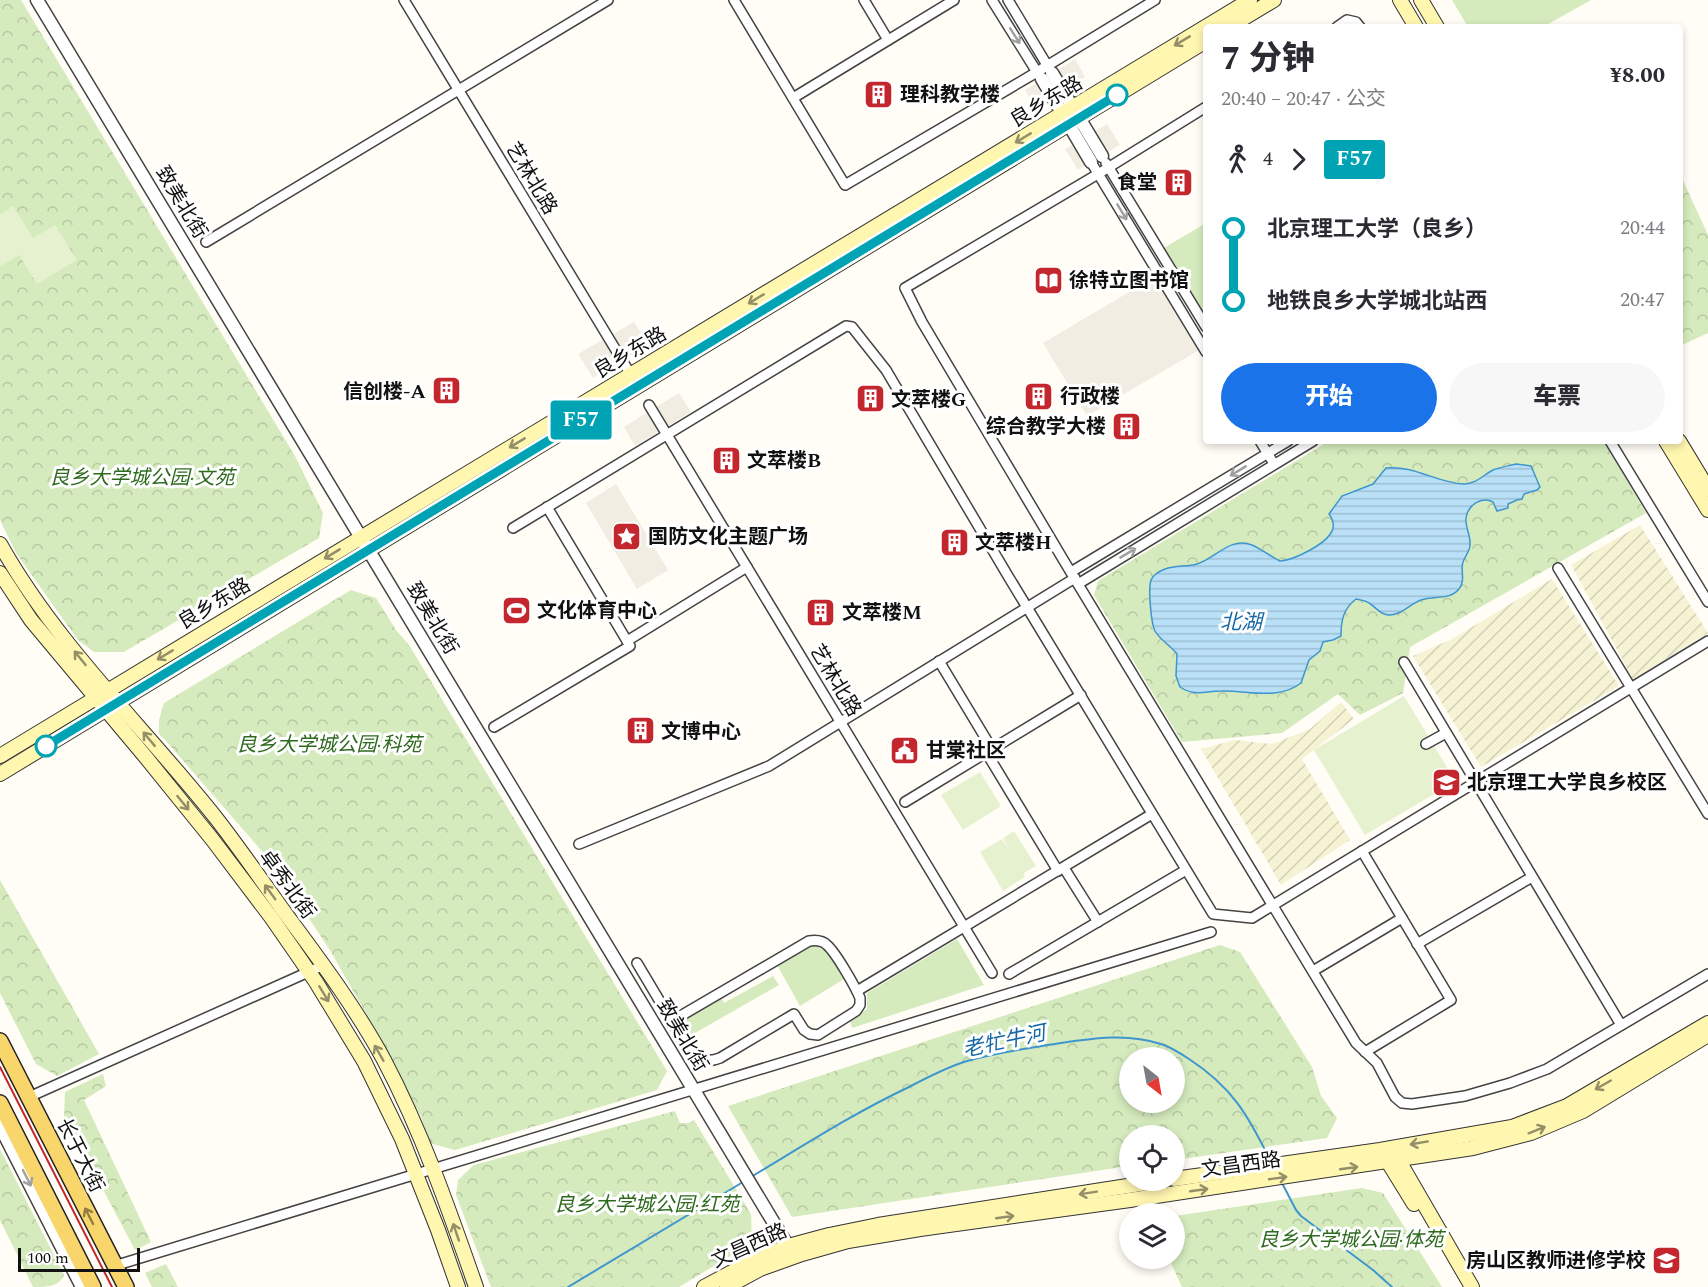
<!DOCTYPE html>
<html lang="zh">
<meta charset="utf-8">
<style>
:root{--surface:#fff;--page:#f7f7f7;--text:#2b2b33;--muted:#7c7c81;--accent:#1a73e8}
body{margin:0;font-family:Spectral,"Noto Sans SC",serif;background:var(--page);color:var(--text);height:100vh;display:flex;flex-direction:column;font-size:22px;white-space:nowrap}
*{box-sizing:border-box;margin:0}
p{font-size:20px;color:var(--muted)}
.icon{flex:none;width:33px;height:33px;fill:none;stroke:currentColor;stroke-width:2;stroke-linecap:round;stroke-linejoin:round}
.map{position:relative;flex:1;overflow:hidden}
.panel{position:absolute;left:1203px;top:24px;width:480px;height:420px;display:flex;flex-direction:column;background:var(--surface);border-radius:6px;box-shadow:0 3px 9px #0003}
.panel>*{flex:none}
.badge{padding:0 12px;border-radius:4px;font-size:21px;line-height:39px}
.needle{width:39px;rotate:149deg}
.tools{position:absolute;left:1119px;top:1047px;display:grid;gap:12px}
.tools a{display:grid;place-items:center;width:66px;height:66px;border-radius:50%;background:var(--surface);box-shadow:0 3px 9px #0003;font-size:30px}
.scale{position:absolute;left:18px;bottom:15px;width:122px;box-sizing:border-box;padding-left:6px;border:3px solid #111;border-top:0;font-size:16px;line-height:21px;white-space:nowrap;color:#111;-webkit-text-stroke:4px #fff;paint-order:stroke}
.map>.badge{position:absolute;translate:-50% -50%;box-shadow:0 0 0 3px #fff}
.legs{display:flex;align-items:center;gap:9px;height:66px;padding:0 18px;font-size:20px}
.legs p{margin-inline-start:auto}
.overview{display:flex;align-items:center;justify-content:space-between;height:102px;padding:0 18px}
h1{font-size:33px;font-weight:800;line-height:45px}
.action{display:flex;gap:12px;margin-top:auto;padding:12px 18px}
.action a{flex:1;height:69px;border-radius:36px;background:var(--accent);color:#fff;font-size:24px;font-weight:800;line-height:69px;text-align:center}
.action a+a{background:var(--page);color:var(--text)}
ul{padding:0 18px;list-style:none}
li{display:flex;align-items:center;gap:21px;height:72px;font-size:22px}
li i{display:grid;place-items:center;width:9px;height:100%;margin:0 8px;background:currentColor}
li i::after{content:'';width:15px;height:15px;margin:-8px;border:4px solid;border-radius:50%;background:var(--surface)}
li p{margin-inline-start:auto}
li:first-child i{background:linear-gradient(#0000 50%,currentColor 0)}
li:last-child i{background:linear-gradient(currentColor 50%,#0000 0)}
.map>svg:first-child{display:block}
</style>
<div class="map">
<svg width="1708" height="1287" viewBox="0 0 1708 1287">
<defs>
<pattern id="farmland-furrows" width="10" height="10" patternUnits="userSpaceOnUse" patternTransform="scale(1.5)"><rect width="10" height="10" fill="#f6f3d4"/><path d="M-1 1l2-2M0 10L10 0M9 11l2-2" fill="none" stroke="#d2cfb5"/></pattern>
<pattern id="park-crowns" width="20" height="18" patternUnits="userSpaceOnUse" patternTransform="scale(1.5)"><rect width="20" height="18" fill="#d5ebbd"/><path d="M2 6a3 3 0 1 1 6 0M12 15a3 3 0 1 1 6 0" fill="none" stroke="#b6c8a1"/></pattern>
<pattern id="water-rules" width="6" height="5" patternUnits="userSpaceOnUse" patternTransform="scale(1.5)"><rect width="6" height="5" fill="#b9e0f7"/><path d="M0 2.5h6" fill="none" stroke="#9ebfd3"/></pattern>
</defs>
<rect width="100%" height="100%" fill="#fffdf5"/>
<g fill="url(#farmland-furrows)">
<polygon points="1640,525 1708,633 1633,679 1571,565"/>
<polygon points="1552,579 1619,686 1481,767 1413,656 1452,639"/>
<polygon points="1341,702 1354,719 1302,759 1350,840 1281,885 1201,749 1235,740 1272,744 1310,729"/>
</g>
<g fill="#d5ebbd">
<polygon points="1452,0 1591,0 1543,27 1468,27"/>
<polygon points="1206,223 1206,318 1164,248"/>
<polygon points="957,939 984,985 852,1028 850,1020 867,1009 867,993"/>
<polygon points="813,945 827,951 844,979 800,1006 777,965"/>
<polygon points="773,976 779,985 688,1037 682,1026 683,1020 721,997 724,1003"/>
</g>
<g fill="url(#park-crowns)" fill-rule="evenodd">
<polygon points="0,0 21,0 295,456 323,513 319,538 124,652 94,652 78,640 16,553 0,520"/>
<polygon points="1680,174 1708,235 1708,333 1680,346"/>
<polygon points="1329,441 1604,441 1646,513 1410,647 1403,693 1360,715 1338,694 1282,733 1182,742 1094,595 1098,581"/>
<polygon points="351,590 376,598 396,630 409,645 667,1071 657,1090 455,1150 429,1143 421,1117 365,1012 331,952 275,866 159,733 159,720 164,703"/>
<polygon points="0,880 99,1054 57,1076 36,1064 0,993"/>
<path d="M1220,945L1240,952L1312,1067L1321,1096L1337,1118L1327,1138L1175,1160L1174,1136H1130L1129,1166L792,1217L728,1106ZM1130,1058H1174V1102H1130Z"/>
<polygon points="103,1074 106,1086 84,1100 151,1242 135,1250 64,1116 65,1092"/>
<polygon points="675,1111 680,1123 688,1123 694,1120 751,1214 752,1243 679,1287 491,1287 456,1195 458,1180 474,1165"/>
<path d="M0,1149L64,1275C59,1287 46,1287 33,1287L0,1220Z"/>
<polygon points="1362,1188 1383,1193 1442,1287 1182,1287 1169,1259 1174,1258 1175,1216"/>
<polygon points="166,1264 178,1287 152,1287 145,1273"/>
</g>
<g fill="#e6f2cf">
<polygon points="13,206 33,238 55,225 77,260 37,284 19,255 0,267 0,214"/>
<polygon points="1404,696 1448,769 1448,778 1446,787 1365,835 1314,750"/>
<polygon points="980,772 1001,806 963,830 941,795"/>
<polygon points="1014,831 1036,866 1024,873 1025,877 1003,891 980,852 1002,839 1011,852 1003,838"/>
</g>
<g fill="#f1ede2">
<polygon points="1075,59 1085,77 1036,107 1025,90"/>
<polygon points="1107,124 1120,145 1078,170 1065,149"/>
<polygon points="1156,276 1199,350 1087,416 1043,343"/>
<polygon points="634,322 649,345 593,378 578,354"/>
<polygon points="679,393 691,412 635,446 624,427"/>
<polygon points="616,484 668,570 637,589 586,503"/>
</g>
<path fill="url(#water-rules)" stroke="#3f96cf" stroke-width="1.5" d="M1516,464L1531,466L1540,487L1537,490L1524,494L1522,499L1517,500L1508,504V508L1497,511L1493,502C1481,496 1468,505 1466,518C1465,527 1471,536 1470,545C1470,551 1465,556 1463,562C1460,570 1466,580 1459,589C1449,601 1434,595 1421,600C1410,604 1400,616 1388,615C1379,614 1376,607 1369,603C1365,600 1360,600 1356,599C1343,609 1341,621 1341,636L1333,640L1323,642L1320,651L1309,660L1301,683C1278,701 1248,690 1221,691C1205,691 1195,697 1180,687L1176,676L1177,654C1171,646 1160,640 1155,631C1151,623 1148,589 1151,580C1153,575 1160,571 1165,569C1175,565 1187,567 1197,564C1215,559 1230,536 1252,545C1261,549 1270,556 1280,561C1294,560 1330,543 1333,528C1334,523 1332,518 1329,514L1342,496L1373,484L1386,468C1414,465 1437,483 1464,484C1476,484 1483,475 1493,470C1501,467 1508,466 1516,464Z"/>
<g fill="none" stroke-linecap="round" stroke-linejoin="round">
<g stroke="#3f96cf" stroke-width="2">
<path d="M751,1177C803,1146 854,1113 909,1087C928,1077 947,1067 967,1061C998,1052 1030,1048 1061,1043C1094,1038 1128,1033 1161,1044C1171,1047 1180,1053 1189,1059C1232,1087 1248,1115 1270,1160"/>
<polyline points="1281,1181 1296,1210 1301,1216 1373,1270 1392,1287"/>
<polyline points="568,1287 743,1182"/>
</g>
<defs>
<g id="minor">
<polyline points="404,0 631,375"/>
<polyline points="734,0 845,185 1037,72 1155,0"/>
<polyline points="864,0 888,40"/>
<polyline points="992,0 1040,77"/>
<polyline points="1008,0 1050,70"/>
<polyline points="1337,27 1347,20 1356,22 1360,27"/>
<polyline points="793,98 954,0"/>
<polyline points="1206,107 1098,174 905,288 922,322 1064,561 1356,1043 1377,1063 1395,1097 1402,1103 1412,1104 1465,1096 1510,1083 1547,1069 1708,974"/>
<polyline points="1091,162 1206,352"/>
<polyline points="1106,163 1206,327"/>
<polyline points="206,242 608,0"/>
<polyline points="649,405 992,973"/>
<polyline points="1260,441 1274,464"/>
<polyline points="1610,441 1708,602"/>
<polyline points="513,528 846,326 852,327 886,370 1008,576 1213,914 1252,918 1708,641"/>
<polyline points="1558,568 1708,814"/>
<polyline points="1071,572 1288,441"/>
<polyline points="1078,584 1313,441"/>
<polyline points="627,641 747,567"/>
<polyline points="939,661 992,749"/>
<polyline points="1404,662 1621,1025"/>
<polyline points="494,727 630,646 547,507"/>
<polyline points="1426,744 1446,733"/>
<polyline points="986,752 1058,871"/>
<polyline points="905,802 1081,695"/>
<polyline points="579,844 769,766 1075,578"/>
<polyline points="1362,851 1451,1000 1365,1052"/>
<polyline points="1064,868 1098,922"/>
<polyline points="1417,944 1532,877"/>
<path d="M637,963L687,1047C695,1058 706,1064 720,1058L794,1014L804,1030L810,1034L818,1035L856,1011L860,1005V998C855,986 836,953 827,945C822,940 816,940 809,941L672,1021"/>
<polyline points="1313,971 1402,918"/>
<polyline points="1009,974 1186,870"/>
<polyline points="857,991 1152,814"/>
<polyline points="29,1097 324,965"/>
<polyline points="114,1266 1211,932"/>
</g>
<g id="tertiary">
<polyline points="37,0 792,1253"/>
<polyline points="1052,73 1102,156"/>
<polyline points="1042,79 1091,162"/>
<polyline points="0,1126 82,1287"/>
</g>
<g id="secondary">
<polyline points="1400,0 1416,27"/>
<polyline points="1421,0 1437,27"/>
<polyline points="1229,27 1274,0"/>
<polyline points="1666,441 1708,510"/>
<polyline points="1679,441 1708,489"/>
<path d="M0,544C57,646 144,727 216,818C241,850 264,884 288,917C322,963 357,1010 384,1060C422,1132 449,1210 476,1287"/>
<polyline points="0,573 31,620 144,755 212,839 271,917 316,982 364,1061 402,1139 438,1230 458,1287"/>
<polyline points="0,756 1250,0"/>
<polyline points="0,774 1206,41"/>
<polyline points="1395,1154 1472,1287"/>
<polyline points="1385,1157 1414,1204"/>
<polyline points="1174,1179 1380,1150 1512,1127 1567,1106 1708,1023"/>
<polyline points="704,1287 747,1264 788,1246 829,1235 878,1225 1166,1180"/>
<polyline points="727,1287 760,1269 802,1254 848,1241 920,1229 1130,1200 1473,1148 1531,1133 1583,1111 1708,1035"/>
</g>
<g id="primary">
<polyline points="0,1041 126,1287"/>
<polyline points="0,1103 93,1287"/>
</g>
</defs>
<use href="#minor" stroke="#444" stroke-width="12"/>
<use href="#tertiary" stroke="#444" stroke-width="15"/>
<use href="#secondary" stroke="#333" stroke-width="16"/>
<use href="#primary" stroke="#222" stroke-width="18"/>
<use href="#minor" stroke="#fff" stroke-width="9"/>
<use href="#tertiary" stroke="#fff" stroke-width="12"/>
<use href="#secondary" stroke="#fff6b0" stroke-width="14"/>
<use href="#primary" stroke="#f9d66b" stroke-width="15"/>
<polyline stroke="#c4262e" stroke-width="2" points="0,1067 112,1287"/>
</g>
<defs><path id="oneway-shaft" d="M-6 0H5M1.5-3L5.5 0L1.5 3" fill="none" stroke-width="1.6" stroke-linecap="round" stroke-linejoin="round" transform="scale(1.5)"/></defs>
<g stroke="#a0a0a0">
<use href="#oneway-shaft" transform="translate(1015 36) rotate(58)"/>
<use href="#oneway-shaft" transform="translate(1122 212) rotate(59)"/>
<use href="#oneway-shaft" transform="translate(1238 471) rotate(149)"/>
<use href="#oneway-shaft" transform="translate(1128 553) rotate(-31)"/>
<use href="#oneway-shaft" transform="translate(27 1178) rotate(63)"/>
</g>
<g stroke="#948f68">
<use href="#oneway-shaft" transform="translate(1182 41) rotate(149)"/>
<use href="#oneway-shaft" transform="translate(1023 138) rotate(149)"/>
<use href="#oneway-shaft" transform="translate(756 299) rotate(149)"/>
<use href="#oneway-shaft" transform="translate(517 443) rotate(149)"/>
<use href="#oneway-shaft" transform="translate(332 554) rotate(149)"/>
<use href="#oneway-shaft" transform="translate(165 655) rotate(149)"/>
<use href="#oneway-shaft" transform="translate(80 658) rotate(-129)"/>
<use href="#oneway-shaft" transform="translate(149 739) rotate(-130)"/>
<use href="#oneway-shaft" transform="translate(183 803) rotate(51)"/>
<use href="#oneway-shaft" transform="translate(270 892) rotate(-126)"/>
<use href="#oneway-shaft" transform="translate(324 994) rotate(59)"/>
<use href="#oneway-shaft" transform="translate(379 1053) rotate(-120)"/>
<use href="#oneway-shaft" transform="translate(1603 1085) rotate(150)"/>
<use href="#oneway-shaft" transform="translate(1537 1130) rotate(-22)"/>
<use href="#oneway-shaft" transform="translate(1419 1143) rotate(170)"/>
<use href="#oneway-shaft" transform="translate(1349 1168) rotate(-8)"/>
<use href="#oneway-shaft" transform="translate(1278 1178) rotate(-8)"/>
<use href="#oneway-shaft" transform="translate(1199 1190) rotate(-8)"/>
<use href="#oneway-shaft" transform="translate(1088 1193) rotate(171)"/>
<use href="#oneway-shaft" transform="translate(1005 1217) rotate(-8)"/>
<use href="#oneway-shaft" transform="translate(456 1232) rotate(-109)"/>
</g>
<use stroke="#917d42" href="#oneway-shaft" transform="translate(89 1216) rotate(-117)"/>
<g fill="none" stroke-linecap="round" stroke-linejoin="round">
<defs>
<polyline id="line-1" points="46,746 1117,95"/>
</defs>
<use href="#line-1" stroke="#fff" stroke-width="14"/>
<use href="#line-1" stroke="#00a3b4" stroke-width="9"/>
</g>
<defs>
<symbol id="building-square" viewBox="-11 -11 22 22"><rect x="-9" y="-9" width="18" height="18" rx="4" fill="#c4262e" stroke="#fff"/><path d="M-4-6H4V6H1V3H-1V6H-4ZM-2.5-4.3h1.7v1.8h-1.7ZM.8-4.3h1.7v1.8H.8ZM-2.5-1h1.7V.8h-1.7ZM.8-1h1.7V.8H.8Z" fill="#fff"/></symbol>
<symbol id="library-square" viewBox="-11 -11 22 22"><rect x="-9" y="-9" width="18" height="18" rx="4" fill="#c4262e" stroke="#fff"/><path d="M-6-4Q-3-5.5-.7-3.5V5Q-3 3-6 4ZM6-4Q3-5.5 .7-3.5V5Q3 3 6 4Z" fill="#fff"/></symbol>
<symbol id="sight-square" viewBox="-11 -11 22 22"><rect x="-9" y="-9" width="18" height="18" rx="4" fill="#c4262e" stroke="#fff"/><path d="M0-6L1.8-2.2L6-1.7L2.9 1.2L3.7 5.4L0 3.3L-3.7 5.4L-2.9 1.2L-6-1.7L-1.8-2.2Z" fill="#fff"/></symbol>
<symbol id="stadium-square" viewBox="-11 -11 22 22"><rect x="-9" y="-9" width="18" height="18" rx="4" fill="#c4262e" stroke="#fff"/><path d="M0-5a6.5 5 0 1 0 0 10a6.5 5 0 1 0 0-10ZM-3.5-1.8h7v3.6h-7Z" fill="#fff"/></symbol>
<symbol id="civic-square" viewBox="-11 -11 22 22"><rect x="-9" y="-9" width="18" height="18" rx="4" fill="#c4262e" stroke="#fff"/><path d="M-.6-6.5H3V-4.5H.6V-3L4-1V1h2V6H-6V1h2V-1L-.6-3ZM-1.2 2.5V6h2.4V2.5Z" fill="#fff"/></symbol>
<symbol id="university-square" viewBox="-11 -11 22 22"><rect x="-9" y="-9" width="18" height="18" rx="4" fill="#c4262e" stroke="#fff"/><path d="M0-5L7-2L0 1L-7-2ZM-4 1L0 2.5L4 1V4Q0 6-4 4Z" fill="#fff"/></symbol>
<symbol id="school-square" viewBox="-11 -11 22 22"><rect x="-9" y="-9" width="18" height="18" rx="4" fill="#c4262e" stroke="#fff"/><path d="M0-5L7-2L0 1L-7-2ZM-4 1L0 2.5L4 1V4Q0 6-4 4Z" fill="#fff"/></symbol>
</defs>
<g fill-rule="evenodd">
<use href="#building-square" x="862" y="78" width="33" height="33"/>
<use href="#building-square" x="1162" y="166" width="33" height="33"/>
<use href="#library-square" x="1032" y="264" width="33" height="33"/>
<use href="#building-square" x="430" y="374" width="33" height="33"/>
<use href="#building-square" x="1022" y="380" width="33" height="33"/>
<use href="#building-square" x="854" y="382" width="33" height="33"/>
<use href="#building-square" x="1110" y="410" width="33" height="33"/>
<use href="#building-square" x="710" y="444" width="33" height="33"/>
<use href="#sight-square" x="610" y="520" width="33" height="33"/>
<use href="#building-square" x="938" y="526" width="33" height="33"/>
<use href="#stadium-square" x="500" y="594" width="33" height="33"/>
<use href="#building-square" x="804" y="596" width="33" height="33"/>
<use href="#building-square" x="624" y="714" width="33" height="33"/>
<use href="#civic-square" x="888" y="734" width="33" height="33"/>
<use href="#university-square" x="1430" y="766" width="33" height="33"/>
<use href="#school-square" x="1650" y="1244" width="33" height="33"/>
</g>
<g fill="#fff" stroke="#00a3b4" stroke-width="3">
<circle cx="1117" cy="95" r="10"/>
<circle cx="46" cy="746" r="10"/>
</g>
<g text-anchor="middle" stroke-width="6" stroke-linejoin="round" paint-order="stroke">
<g font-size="20" font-weight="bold" fill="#111" stroke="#fff" text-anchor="start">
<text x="900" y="101">理科教学楼</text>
<text x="1157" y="189" text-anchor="end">食堂</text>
<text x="1069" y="287">徐特立图书馆</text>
<text x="426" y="398" text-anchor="end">信创楼-A</text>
<text x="1060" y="403">行政楼</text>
<text x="891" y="406">文萃楼G</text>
<text x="1106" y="433" text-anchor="end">综合教学大楼</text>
<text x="747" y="467">文萃楼B</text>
<text x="648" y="543">国防文化主题广场</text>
<text x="975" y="549">文萃楼H</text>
<text x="537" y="617">文化体育中心</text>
<text x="842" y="619">文萃楼M</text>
<text x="661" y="738">文博中心</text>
<text x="926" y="757">甘棠社区</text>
<text x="1467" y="789">北京理工大学良乡校区</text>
<text x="1646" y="1267" text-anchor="end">房山区教师进修学校</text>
</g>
<g font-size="20" fill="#111" stroke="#fff">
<text transform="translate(1046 101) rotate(-31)" y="7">良乡东路</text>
<text transform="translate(532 178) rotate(59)" y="7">艺林北路</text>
<text transform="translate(182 202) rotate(59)" y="7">致美北街</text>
<text transform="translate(630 352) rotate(-31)" y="7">良乡东路</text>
<text transform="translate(214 603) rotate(-31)" y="7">良乡东路</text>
<text transform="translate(433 618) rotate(59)" y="7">致美北街</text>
<text transform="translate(836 680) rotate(59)" y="7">艺林北路</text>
<text transform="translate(288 884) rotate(54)" y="7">卓秀北街</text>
<text transform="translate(683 1035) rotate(59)" y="7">致美北街</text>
<text transform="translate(81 1155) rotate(63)" y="7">长于大街</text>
<text transform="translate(1241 1164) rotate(-8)" y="7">文昌西路</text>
<text transform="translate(749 1245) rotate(-24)" y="7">文昌西路</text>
</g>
<g font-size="20" font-style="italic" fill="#2f6b1f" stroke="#fff">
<text x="142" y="484">良乡大学城公园·文苑</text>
<text x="329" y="751">良乡大学城公园·科苑</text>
<text x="647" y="1211">良乡大学城公园·红苑</text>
<text x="1351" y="1246">良乡大学城公园·体苑</text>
</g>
<g font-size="21" font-style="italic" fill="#1768a6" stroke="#fff">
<text x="1241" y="629">北湖</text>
<text transform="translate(1004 1041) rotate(-12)" y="7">老牤牛河</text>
</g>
</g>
</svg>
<div class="tools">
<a><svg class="needle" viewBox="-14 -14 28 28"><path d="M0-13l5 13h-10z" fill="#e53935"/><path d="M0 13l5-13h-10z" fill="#7c7c81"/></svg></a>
<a><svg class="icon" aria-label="locate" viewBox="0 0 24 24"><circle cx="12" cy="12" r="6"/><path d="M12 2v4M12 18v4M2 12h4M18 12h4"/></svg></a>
<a><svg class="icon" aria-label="layers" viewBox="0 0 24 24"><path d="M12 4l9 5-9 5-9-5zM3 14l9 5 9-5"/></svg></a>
</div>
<div class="scale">100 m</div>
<b class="badge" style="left:581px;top:420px;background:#00a3b4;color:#fff">F57</b>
<section class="panel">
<div class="overview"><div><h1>7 分钟</h1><p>20:40 – 20:47 · 公交</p></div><b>¥8.00</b></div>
<div class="legs"><svg class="icon" aria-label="walk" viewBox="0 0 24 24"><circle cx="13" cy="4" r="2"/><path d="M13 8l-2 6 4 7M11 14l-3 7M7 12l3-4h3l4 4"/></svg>4<svg class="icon" aria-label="forward" viewBox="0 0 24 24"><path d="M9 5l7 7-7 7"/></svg><b class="badge" style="background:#00a3b4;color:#fff">F57</b></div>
<ul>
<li><i style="color:#00a3b4"></i><b>北京理工大学（良乡）</b><p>20:44</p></li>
<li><i style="color:#00a3b4"></i><b>地铁良乡大学城北站西</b><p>20:47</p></li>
</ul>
<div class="action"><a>开始</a><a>车票</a></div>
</section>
</div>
